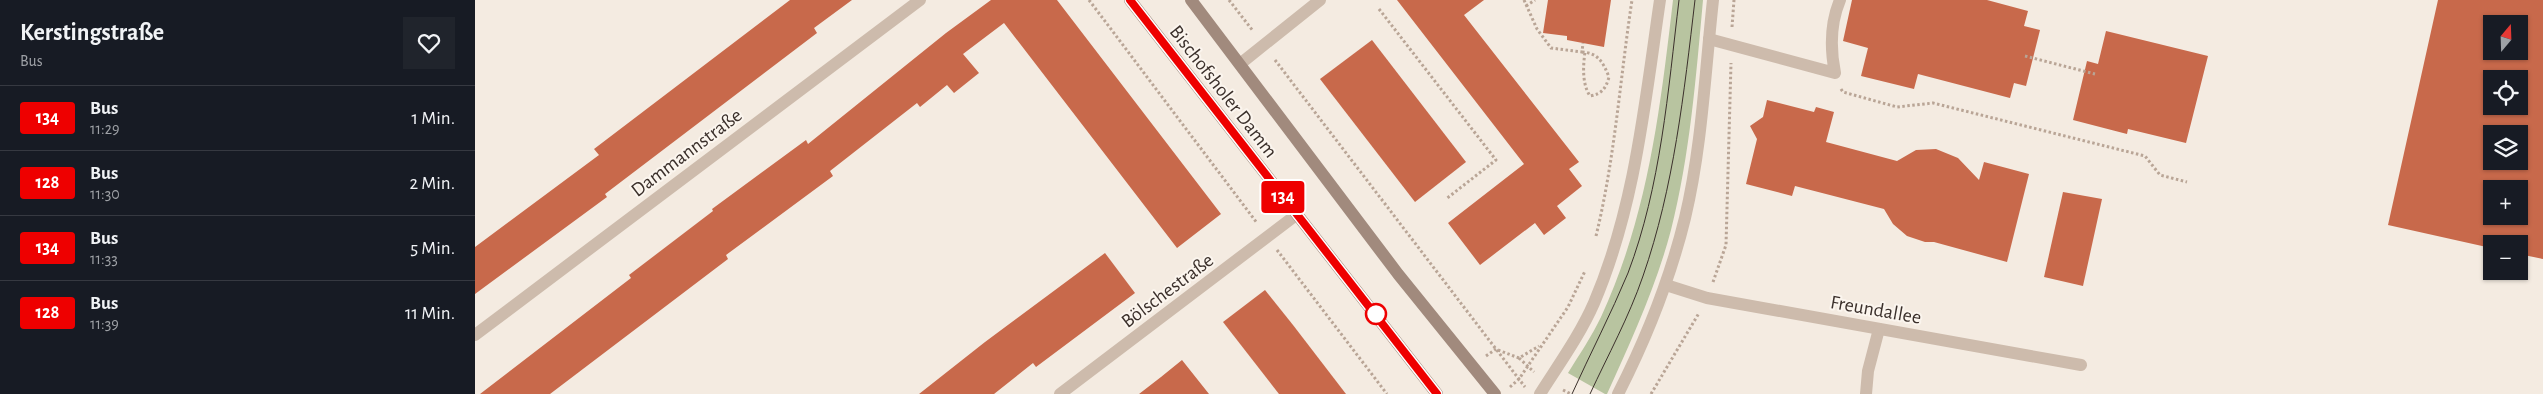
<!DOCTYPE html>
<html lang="de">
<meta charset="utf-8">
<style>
:root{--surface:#171b24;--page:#20242c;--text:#f1f3f6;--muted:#9ea1a6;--line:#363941}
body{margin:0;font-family:"Alegreya Sans",sans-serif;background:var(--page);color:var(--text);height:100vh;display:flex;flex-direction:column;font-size:19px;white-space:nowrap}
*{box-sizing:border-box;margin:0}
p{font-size:16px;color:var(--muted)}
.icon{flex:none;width:28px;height:28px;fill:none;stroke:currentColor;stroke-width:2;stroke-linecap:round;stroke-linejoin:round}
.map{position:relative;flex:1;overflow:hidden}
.side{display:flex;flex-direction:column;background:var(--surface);width:475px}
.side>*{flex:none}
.badge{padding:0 10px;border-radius:4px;font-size:18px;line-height:32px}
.needle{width:32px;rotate:19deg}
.controls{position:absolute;left:2008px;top:15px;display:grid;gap:10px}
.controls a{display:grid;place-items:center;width:45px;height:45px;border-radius:0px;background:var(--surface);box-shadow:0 1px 4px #0004;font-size:25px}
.map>.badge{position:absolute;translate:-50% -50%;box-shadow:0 0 0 2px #fff}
.round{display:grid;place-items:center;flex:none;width:52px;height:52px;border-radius:0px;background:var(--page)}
.head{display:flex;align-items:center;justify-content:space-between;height:85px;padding:0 20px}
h1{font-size:24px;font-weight:700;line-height:38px}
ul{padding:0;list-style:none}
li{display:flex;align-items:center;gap:15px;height:65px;padding:0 20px;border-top:1px solid var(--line)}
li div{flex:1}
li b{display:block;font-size:19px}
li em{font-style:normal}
li .badge{min-width:55px;font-weight:700;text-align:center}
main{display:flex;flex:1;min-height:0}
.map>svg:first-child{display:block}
</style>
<main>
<section class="side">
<div class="head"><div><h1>Kerstingstraße</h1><p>Bus</p></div><a class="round"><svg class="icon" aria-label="heart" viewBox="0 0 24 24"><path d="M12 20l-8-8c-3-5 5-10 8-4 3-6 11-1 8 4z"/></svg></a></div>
<ul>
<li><span class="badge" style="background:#e00;color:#fff">134</span><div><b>Bus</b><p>11:29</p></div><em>1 Min.</em></li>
<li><span class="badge" style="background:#e00;color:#fff">128</span><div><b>Bus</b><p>11:30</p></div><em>2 Min.</em></li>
<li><span class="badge" style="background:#e00;color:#fff">134</span><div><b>Bus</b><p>11:33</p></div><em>5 Min.</em></li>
<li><span class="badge" style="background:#e00;color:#fff">128</span><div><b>Bus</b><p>11:39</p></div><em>11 Min.</em></li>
</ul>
</section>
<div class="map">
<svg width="2068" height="394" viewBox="0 0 2068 394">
<rect width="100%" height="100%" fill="#f4ebe1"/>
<path fill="#b8c4a0" d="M1198,0H1228C1221,77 1215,155 1196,230C1181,287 1156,341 1132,394H1130L1093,373C1104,355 1117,336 1126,317C1173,215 1185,111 1198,0Z"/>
<g fill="#c8694b" fill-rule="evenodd">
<polygon points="315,0 377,0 339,28 342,33 130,194 132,197 0,294 0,247 124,155 119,149"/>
<polygon points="516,0 582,0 746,214 702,248 529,23 488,54 504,73 479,93 472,85 445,107 442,103 355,171 358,176 251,255 253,259 75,394 5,394 156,278 154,275 238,211 237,209 331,140 333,144 471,33"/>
<polygon points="922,0 1009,0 989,15 1104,162 1094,169 1107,186 1082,206 1091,218 1069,235 1060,223 1005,265 973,223 1049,164"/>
<polygon points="1073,0 1136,0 1129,47 1092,40 1092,36 1068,33"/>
<polygon points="1377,0 1512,0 1553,11 1549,26 1565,30 1551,86 1539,83 1535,98 1443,74 1439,89 1386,76 1393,48 1368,41"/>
<path d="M1963,0H2068V259L2044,254V244H2016V248L1913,225ZM2016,24H2044V51H2016ZM2016,79H2044V106H2016ZM2016,134H2044V161H2016ZM2016,189H2044V216H2016Z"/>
<polygon points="1631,31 1733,56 1711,143 1653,129 1652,134 1598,120 1612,61 1623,64"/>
<polygon points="897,40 991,162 940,202 845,79"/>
<polygon points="1292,100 1339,112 1341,107 1359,112 1351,142 1422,161 1441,150 1461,149 1483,158 1504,180 1509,162 1554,174 1532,262 1459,242 1450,242 1432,236 1418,224 1409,209 1320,186 1317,196 1271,184 1282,139 1275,126 1288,117"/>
<polygon points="1588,192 1627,199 1608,286 1569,277"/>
<polygon points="630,253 660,293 561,367 558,363 519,394 444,394 510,342"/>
<polygon points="790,290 818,325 871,394 804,394 748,322"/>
<polygon points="707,360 734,394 664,394 686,377"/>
</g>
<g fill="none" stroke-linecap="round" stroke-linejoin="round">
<g stroke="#b9a596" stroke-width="3" stroke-dasharray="2.5 2.5" stroke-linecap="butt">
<polyline points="614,0 782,223"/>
<polyline points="754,0 778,31"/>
<polyline points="1049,0 1062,29 1076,48 1107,52 1108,43"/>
<polyline points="1051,6 1060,0"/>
<polyline points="904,9 1021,160 971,199"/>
<polyline points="1257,27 1259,0"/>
<path d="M1107,52C1123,53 1128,62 1134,77C1131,88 1127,94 1115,96C1107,84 1108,66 1110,52"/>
<polyline points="1550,56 1620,74"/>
<polyline points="800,60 1050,387"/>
<polyline points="1366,89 1368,92 1422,107 1458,103 1670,156 1685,175 1712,182"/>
<path d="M1121,236C1140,158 1145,79 1157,0"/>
<polyline points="802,250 912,394"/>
<polyline points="1238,282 1251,245 1256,63"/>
<polyline points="1023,350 1044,358 1064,346"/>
<polyline points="1011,356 1021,349"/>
<polyline points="1044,358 1059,372"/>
<polyline points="1035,387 1044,379 1093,307 1110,271"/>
<polyline points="1088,390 1096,394"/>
<polyline points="1176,394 1224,313"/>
</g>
<path stroke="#cdbbac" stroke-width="12" d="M1234,39L1360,73C1355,48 1355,24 1365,0"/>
<g stroke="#cdbbac" stroke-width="12">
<polyline points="765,64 845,0"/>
<polyline points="1191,285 1232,298 1606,365"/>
<polyline points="0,335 445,0"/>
<polyline points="585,394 821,215"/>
<path d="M1065,394C1084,364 1105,335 1119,303C1160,207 1170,102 1185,0"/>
<path d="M1143,394C1172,337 1195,279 1210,218C1227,147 1230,72 1238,0"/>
<polyline points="1391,394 1393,371 1404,329"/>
</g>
<g stroke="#a18a7d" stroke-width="12">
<polyline points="655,0 962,394"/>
<polyline points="716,0 923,274 1020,394"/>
</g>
<g stroke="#3b302b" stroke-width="1">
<path d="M1097,394C1115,354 1136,314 1153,273C1186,186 1193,91 1204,0"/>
<path d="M1115,394C1133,355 1154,317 1168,276C1199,187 1209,93 1220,0"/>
</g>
</g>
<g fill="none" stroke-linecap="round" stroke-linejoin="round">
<defs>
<polyline id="line" points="655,0 962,394"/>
</defs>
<use href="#line" stroke="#fff" stroke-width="11"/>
<use href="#line" stroke="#e00" stroke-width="8"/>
</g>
<circle fill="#fff" stroke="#e00" stroke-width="2.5" cx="901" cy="314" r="10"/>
<g text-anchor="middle" stroke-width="4" stroke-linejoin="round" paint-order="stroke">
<g font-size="20" fill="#3b302b" stroke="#fbf5ee">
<text transform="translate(749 91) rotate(52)" y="7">Bischofsholer Damm</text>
<text transform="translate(211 152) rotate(-37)" y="7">Dammannstraße</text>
<text transform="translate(692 290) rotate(-37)" y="7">Bölschestraße</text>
<text transform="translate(1401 309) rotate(10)" y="7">Freundallee</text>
</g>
</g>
</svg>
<div class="controls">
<a><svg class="needle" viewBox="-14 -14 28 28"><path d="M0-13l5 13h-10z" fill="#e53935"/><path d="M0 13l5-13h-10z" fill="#9ea1a6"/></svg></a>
<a><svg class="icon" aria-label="locate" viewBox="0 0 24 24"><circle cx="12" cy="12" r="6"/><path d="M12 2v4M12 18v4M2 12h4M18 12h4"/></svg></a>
<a><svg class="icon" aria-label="layers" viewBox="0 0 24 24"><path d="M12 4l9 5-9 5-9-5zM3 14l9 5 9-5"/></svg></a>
<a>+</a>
<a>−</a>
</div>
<b class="badge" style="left:808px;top:197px;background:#e00;color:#fff">134</b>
</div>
</main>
